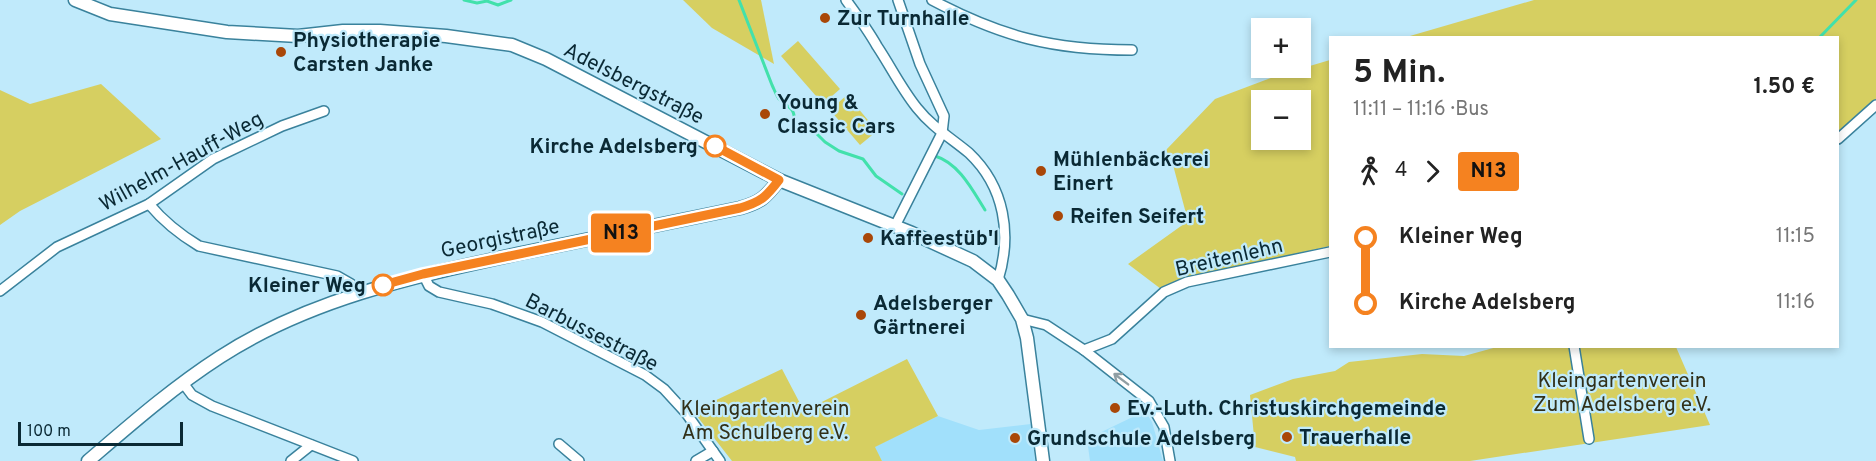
<!DOCTYPE html>
<html lang="de">
<meta charset="utf-8">
<style>
:root{--surface:#fff;--page:#f2f2f2;--text:#222;--muted:#767676}
body{margin:0;font-family:Overpass,sans-serif;background:var(--page);color:var(--text);height:100vh;display:flex;flex-direction:column;font-size:22px;white-space:nowrap}
*{box-sizing:border-box;margin:0}
p{font-size:20px;color:var(--muted)}
.icon{flex:none;width:33px;height:33px;fill:none;stroke:currentColor;stroke-width:2;stroke-linecap:round;stroke-linejoin:round}
.map{position:relative;flex:1;overflow:hidden}
.side{position:absolute;left:1329px;top:36px;width:510px;height:312px;display:flex;flex-direction:column;background:var(--surface);border-radius:0px;box-shadow:0 3px 9px #0003}
.side>*{flex:none}
.badge{padding:0 12px;border-radius:4px;font-size:21px;line-height:39px}
.buttons{position:absolute;left:1251px;top:18px;display:grid;gap:12px}
.buttons a{display:grid;place-items:center;width:60px;height:60px;border-radius:0px;background:var(--surface);box-shadow:0 3px 9px #0003;font-size:30px}
.scale{position:absolute;left:18px;bottom:15px;width:165px;box-sizing:border-box;padding-left:6px;border:3px solid #0a2934;border-top:0;font-size:16px;line-height:21px;white-space:nowrap;color:#0a2934;-webkit-text-stroke:4px #c0eafb;paint-order:stroke}
.map>.badge{position:absolute;translate:-50% -50%;box-shadow:0 0 0 3px #fff}
.legs{display:flex;align-items:center;gap:9px;height:66px;padding:0 24px;font-size:20px}
.legs p{margin-inline-start:auto}
.head{display:flex;align-items:center;justify-content:space-between;height:102px;padding:0 24px}
h1{font-size:33px;font-weight:700;line-height:45px}
ul{padding:0 24px;list-style:none}
li{display:flex;align-items:center;gap:21px;height:66px;font-size:22px}
li i{display:grid;place-items:center;width:9px;height:100%;margin:0 8px;background:currentColor}
li i::after{content:'';width:15px;height:15px;margin:-8px;border:4px solid;border-radius:50%;background:var(--surface)}
li p{margin-inline-start:auto}
li:first-child i{background:linear-gradient(#0000 50%,currentColor 0)}
li:last-child i{background:linear-gradient(currentColor 50%,#0000 0)}
.map>svg:first-child{display:block}
</style>
<div class="map">
<svg width="1876" height="461" viewBox="0 0 1876 461">
<rect width="100%" height="100%" fill="#c0eafb"/>
<g fill="#a1e0fb">
<polygon points="1145,411 1152,422 1163,461 1090,461 1087,439"/>
<polygon points="938,416 979,430 1031,424 1035,461 882,461 874,447"/>
</g>
<g fill="#d6cf61" fill-rule="evenodd">
<polygon points="683,0 761,0 774,64 712,28"/>
<polygon points="1534,0 1876,0 1876,99 1838,134 1838,38 1403,38"/>
<polygon points="798,41 840,89 823,104 781,56"/>
<path d="M1330,60V246L1186,279L1161,289L1128,264L1188,221L1173,165L1166,150L1215,99L1276,76ZM1262,100H1300V140H1262Z"/>
<polygon points="101,84 161,139 20,211 0,225 0,90 30,104"/>
<polygon points="847,95 877,131 860,145 830,110"/>
<polygon points="1497,347 1676,347 1710,425 1470,461 1296,461 1295,457 1255,447 1250,395 1293,379 1335,371 1349,362 1422,354 1464,356"/>
<polygon points="907,359 938,416 875,447 882,461 732,461 693,411 782,369 804,411"/>
</g>
<g fill="none" stroke-linecap="round" stroke-linejoin="round">
<g stroke="#42e1ab" stroke-width="3">
<polyline points="464,0 477,3 487,1 498,5 511,0"/>
<path d="M739,0L772,85C774,89 776,95 779,99C791,110 794,106 795,124L816,133L825,142L839,151L863,159L876,176L902,194"/>
<polyline points="1819,38 1856,0"/>
<path d="M935,156C959,163 973,191 985,210"/>
</g>
<defs>
<g id="minor">
<path d="M846,0C857,15 868,30 877,46C891,67 901,88 917,108C932,127 951,138 969,153C1005,187 1012,235 998,280"/>
<path d="M932,0C1002,37 1053,50 1132,50"/>
<polyline points="1838,139 1876,105"/>
<path d="M149,204C164,222 179,234 199,246L337,276L351,284L355,294"/>
<polyline points="895,226 942,133 944,116 920,64 898,0"/>
<polyline points="423,274 429,286 439,292 492,304 542,322 645,375 664,389 686,413 720,461"/>
<polyline points="0,291 57,247 149,204 213,159 282,126 324,111"/>
<polyline points="1022,319 1046,325 1084,350 1149,401 1164,427 1170,461"/>
<polyline points="1574,346 1589,439"/>
<polyline points="1084,350 1112,339 1164,292 1187,282 1330,252"/>
<polyline points="183,383 192,395 212,406 353,461"/>
<polyline points="559,444 579,461"/>
<polyline points="291,461 311,445"/>
<polyline points="696,461 713,451"/>
</g>
<g id="tertiary">
<polyline points="75,0 110,14 227,32 298,36 343,31 380,31 446,36 512,45 546,59 779,180 912,233 973,261 998,280 1008,295 1022,319 1027,338 1043,461"/>
<path d="M88,461C130,425 172,388 220,357C311,298 417,276 522,253C595,238 668,223 740,208C761,202 766,197 779,180"/>
</g>
</defs>
<use href="#minor" stroke="#3a829c" stroke-width="12"/>
<use href="#tertiary" stroke="#3a829c" stroke-width="15"/>
<use href="#minor" stroke="#fff" stroke-width="9"/>
<use href="#tertiary" stroke="#fff" stroke-width="12"/>
</g>
<defs><path id="oneway-shaft" d="M-6 0H5M1.5-3L5.5 0L1.5 3" fill="none" stroke-width="1.6" stroke-linecap="round" stroke-linejoin="round" transform="scale(1.5)"/></defs>
<use stroke="#919fa4" href="#oneway-shaft" transform="translate(1121 379) rotate(-143)"/>
<g fill="none" stroke-linecap="round" stroke-linejoin="round">
<defs>
<path id="line-1" d="M383,285L423,274L740,208C761,202 766,197 779,180L715,146"/>
</defs>
<use href="#line-1" stroke="#fff" stroke-width="14"/>
<use href="#line-1" stroke="#f58220" stroke-width="9"/>
</g>
<g fill="#a94708" stroke="#c0eafb" stroke-width="2">
<circle cx="825" cy="18" r="6"/>
<circle cx="281" cy="52" r="6"/>
<circle cx="765" cy="114" r="6"/>
<circle cx="1041" cy="171" r="6"/>
<circle cx="1058" cy="216" r="6"/>
<circle cx="868" cy="238" r="6"/>
<circle cx="861" cy="315" r="6"/>
<circle cx="1115" cy="408" r="6"/>
<circle cx="1287" cy="437" r="6"/>
<circle cx="1015" cy="438" r="6"/>
</g>
<g fill="#fff" stroke="#f58220" stroke-width="3">
<circle cx="715" cy="146" r="10"/>
<circle cx="383" cy="285" r="10"/>
</g>
<g text-anchor="middle" stroke-width="4.5" stroke-linejoin="round" paint-order="stroke">
<g font-size="21" font-weight="bold" fill="#0a2934" stroke="#c0eafb" text-anchor="start">
<text x="837" y="25">Zur Turnhalle</text>
<text x="293" y="47">Physiotherapie<tspan x="293" dy="24">Carsten Janke</tspan></text>
<text x="777" y="109">Young &amp;<tspan x="777" dy="24">Classic Cars</tspan></text>
<text x="1053" y="166">Mühlenbäckerei<tspan x="1053" dy="24">Einert</tspan></text>
<text x="1070" y="223">Reifen Seifert</text>
<text x="880" y="245">Kaffeestüb'l</text>
<text x="873" y="310">Adelsberger<tspan x="873" dy="24">Gärtnerei</tspan></text>
<text x="1127" y="415">Ev.-Luth. Christuskirchgemeinde</text>
<text x="1299" y="444">Trauerhalle</text>
<text x="1027" y="445">Grundschule Adelsberg</text>
</g>
<g font-size="21" fill="#0a2934" stroke="#c0eafb">
<text transform="translate(634 83) rotate(27)" y="7">Adelsbergstraße</text>
<text transform="translate(181 161) rotate(-29)" y="7">Wilhelm-Hauff-Weg</text>
<text transform="translate(500 238) rotate(-12)" y="7">Georgistraße</text>
<text transform="translate(1229 257) rotate(-13)" y="7">Breitenlehn</text>
<text transform="translate(592 332) rotate(27)" y="7">Barbussestraße</text>
</g>
<g font-size="21" font-weight="bold" fill="#0a2934" stroke="#c0eafb" text-anchor="end">
<text x="698" y="153">Kirche Adelsberg</text>
<text x="366" y="292">Kleiner Weg</text>
</g>
<g font-size="21" fill="#313019" stroke="#c0eafb">
<text x="1622" y="387">Kleingartenverein<tspan x="1622" dy="24">Zum Adelsberg e.V.</tspan></text>
<text x="765" y="415">Kleingartenverein<tspan x="765" dy="24">Am Schulberg e.V.</tspan></text>
</g>
</g>
</svg>
<div class="buttons">
<a>+</a>
<a>−</a>
</div>
<div class="scale">100 m</div>
<b class="badge" style="left:621px;top:233px;background:#f58220;color:#111">N13</b>
<section class="side">
<div class="head"><div><h1>5 Min.</h1><p>11:11 – 11:16 · Bus</p></div><b>1.50 €</b></div>
<div class="legs"><svg class="icon" aria-label="walk" viewBox="0 0 24 24"><circle cx="13" cy="4" r="2"/><path d="M13 8l-2 6 4 7M11 14l-3 7M7 12l3-4h3l4 4"/></svg>4<svg class="icon" aria-label="forward" viewBox="0 0 24 24"><path d="M9 5l7 7-7 7"/></svg><b class="badge" style="background:#f58220;color:#111">N13</b></div>
<ul>
<li><i style="color:#f58220"></i><b>Kleiner Weg</b><p>11:15</p></li>
<li><i style="color:#f58220"></i><b>Kirche Adelsberg</b><p>11:16</p></li>
</ul>
</section>
</div>
